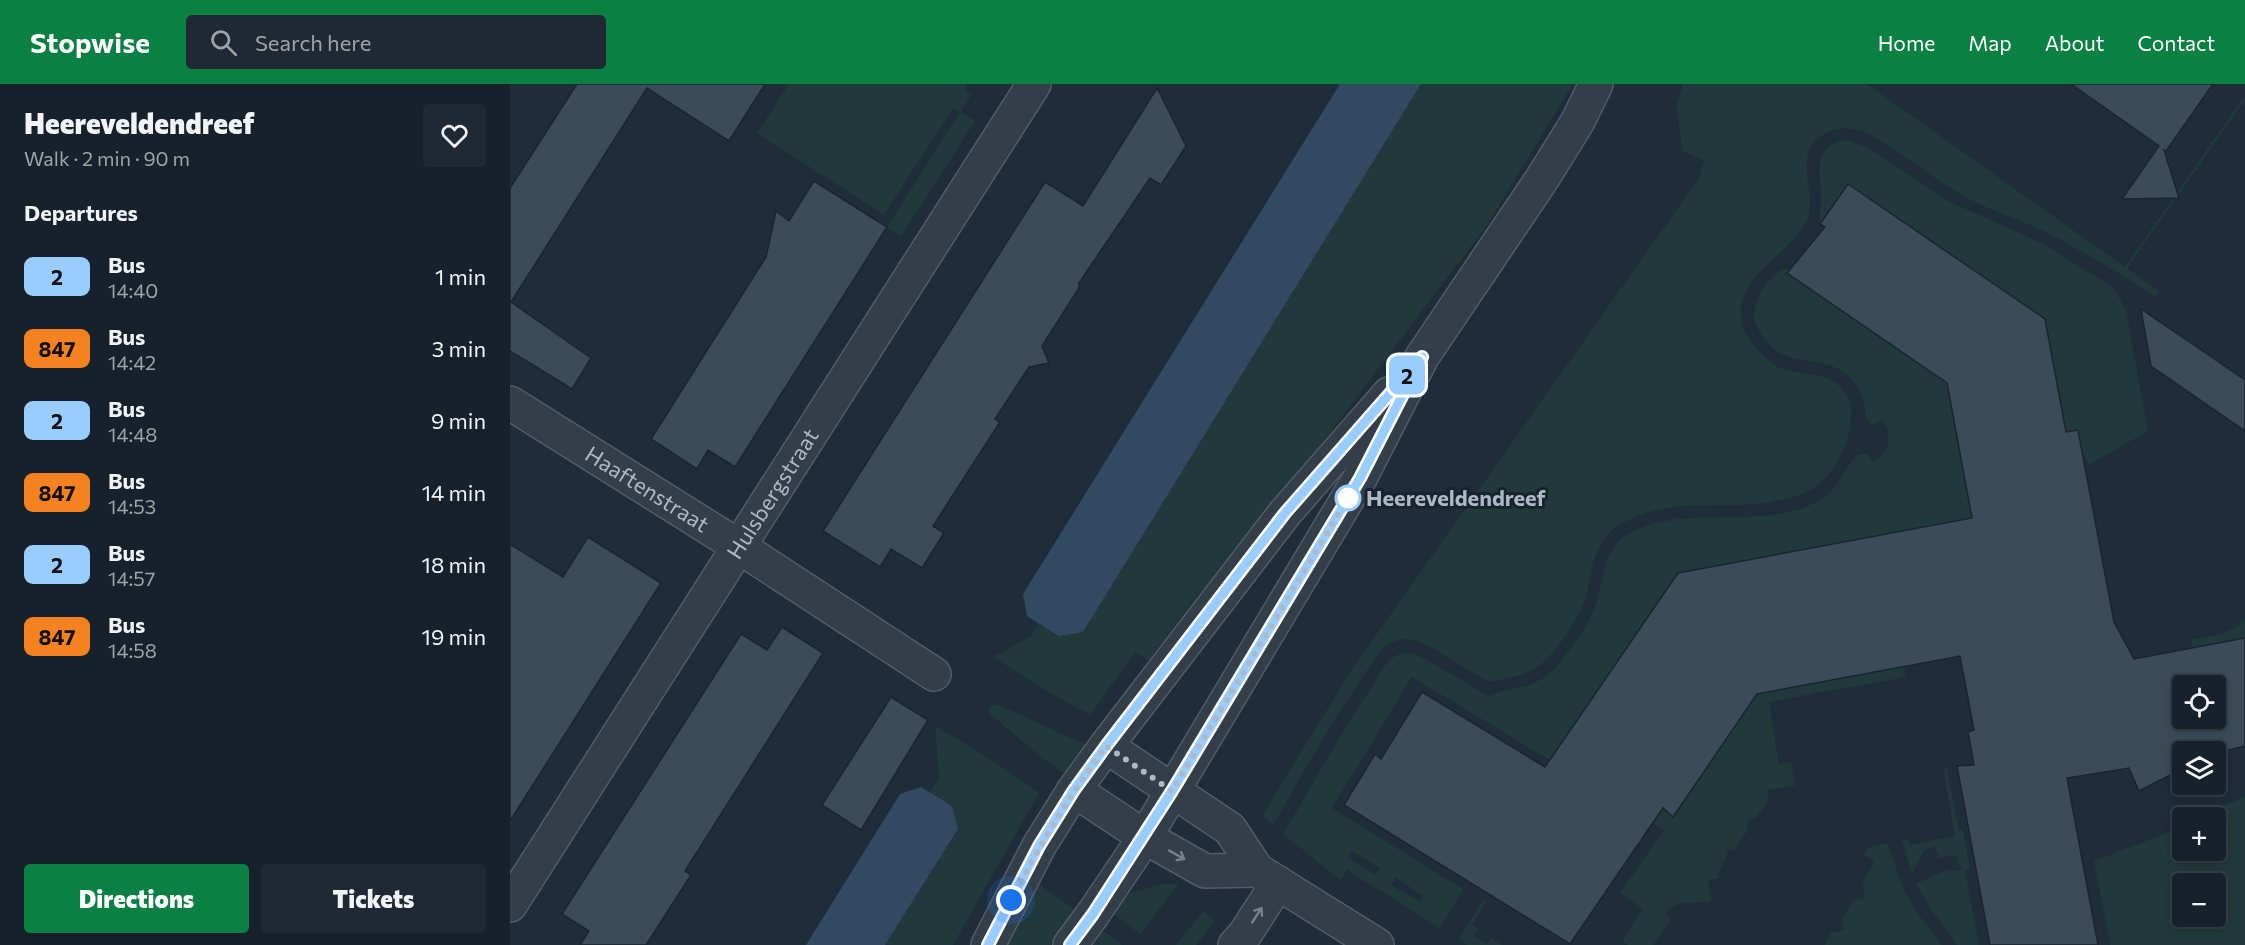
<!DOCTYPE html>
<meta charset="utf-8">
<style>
:root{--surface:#17212b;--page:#202933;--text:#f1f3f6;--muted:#9ea3a9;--line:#363e47;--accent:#0b8043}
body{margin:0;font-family:Commissioner,sans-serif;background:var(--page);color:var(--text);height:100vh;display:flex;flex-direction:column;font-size:22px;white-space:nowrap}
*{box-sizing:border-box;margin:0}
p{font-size:20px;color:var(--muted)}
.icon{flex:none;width:33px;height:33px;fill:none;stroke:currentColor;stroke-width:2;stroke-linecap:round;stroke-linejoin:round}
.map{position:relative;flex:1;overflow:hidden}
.sheet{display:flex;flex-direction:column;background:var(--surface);width:510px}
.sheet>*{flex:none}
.badge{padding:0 12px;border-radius:9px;font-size:21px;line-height:39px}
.controls{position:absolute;left:1662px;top:591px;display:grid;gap:12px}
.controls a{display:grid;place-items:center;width:54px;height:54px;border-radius:6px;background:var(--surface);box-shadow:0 3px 9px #0003,0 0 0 2px var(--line);font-size:30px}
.you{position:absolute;width:30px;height:30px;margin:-15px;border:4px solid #fff;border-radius:50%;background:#1a73e8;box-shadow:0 0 0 9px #1a73e833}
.map>.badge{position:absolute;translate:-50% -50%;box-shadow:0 0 0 3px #fff}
h2{padding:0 24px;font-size:22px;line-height:54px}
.round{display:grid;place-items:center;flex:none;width:63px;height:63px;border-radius:6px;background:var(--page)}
.head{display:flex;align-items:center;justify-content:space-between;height:102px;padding:0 24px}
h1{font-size:28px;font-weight:800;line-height:45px}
.action{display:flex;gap:12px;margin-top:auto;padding:12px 24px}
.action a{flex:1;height:69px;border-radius:6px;background:var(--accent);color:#fff;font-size:24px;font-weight:800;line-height:69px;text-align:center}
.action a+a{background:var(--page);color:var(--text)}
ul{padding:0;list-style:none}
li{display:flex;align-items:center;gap:18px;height:72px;padding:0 24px}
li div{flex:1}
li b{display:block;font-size:22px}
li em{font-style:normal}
li .badge{min-width:66px;font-weight:700;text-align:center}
header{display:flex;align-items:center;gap:36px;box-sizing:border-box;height:84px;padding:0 30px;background:var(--accent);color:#fff}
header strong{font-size:28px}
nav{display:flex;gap:33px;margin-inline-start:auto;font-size:21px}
.search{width:420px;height:54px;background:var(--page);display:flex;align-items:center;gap:15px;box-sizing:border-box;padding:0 21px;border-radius:6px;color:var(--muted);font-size:22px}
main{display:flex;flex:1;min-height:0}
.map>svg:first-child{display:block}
</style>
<header>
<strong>Stopwise</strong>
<div class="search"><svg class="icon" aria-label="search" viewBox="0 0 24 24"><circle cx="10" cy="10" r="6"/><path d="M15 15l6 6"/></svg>Search here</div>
<nav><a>Home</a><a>Map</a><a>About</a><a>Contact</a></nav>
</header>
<main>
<section class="sheet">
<div class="head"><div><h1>Heereveldendreef</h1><p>Walk · 2 min · 90 m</p></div><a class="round"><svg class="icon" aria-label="heart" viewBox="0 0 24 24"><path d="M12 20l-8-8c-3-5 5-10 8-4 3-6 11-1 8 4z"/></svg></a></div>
<h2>Departures</h2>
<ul>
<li><span class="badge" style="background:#9cf;color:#111">2</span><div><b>Bus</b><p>14:40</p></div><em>1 min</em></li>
<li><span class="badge" style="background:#f58220;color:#111">847</span><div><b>Bus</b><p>14:42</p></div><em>3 min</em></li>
<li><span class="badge" style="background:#9cf;color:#111">2</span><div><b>Bus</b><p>14:48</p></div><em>9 min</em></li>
<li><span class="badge" style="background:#f58220;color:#111">847</span><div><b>Bus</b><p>14:53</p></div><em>14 min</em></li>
<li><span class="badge" style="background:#9cf;color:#111">2</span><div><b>Bus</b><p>14:57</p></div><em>18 min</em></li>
<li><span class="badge" style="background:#f58220;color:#111">847</span><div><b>Bus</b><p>14:58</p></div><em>19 min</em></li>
</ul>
<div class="action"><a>Directions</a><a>Tickets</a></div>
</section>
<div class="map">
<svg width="1735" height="861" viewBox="0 0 1735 861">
<rect width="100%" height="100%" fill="#1f2c39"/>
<g fill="#21393a" fill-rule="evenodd">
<polygon points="279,0 458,0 455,6 461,11 451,28 465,37 391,153 377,143 450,28 443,24 374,131 247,49"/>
<polygon points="911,0 1063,0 975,144 762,425 678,524 638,577 625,568 580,631 537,607 483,573 521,552 529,540 524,534 546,549 573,548"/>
<path d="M1173,0H1357L1615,183L1735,11V16L1617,184L1649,207L1645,213C1609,189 1570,165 1531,146C1504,133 1475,125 1450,110C1426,96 1405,79 1382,64C1371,57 1361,49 1348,46C1332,42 1314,46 1303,60C1286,85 1310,115 1295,140C1278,170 1237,187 1231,223C1229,236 1234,249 1242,259C1250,268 1258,278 1270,284C1284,289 1299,289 1313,293C1357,307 1341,355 1324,383C1294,431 1219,419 1171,422C1156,423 1142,427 1128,432C1119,436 1108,440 1101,447C1083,464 1082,488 1077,511C1071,531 1045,572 1027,583C1014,592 994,595 979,598C965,590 951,582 938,573C914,559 893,544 869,568L821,641L763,741L752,732L840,588L1189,94L1194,76L1173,68L1166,24Z"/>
<path d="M1336,56L1357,63L1440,118L1532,159L1603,203L1616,226L1638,347L1579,381L1567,358L1558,360L1535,235L1338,100L1310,140C1309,132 1311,124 1311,116C1311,90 1300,62 1336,56Z"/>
<path d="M1274,185H1279L1277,189L1437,299L1464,447L1051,683L902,593L822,724L953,805L930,844L837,786L830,796L773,750L833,648L878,577C888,569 896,567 908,571L979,612C999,604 1022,604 1039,590C1052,579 1079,540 1085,523C1095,498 1090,467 1117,451C1174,416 1253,450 1312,415C1330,404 1333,383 1349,370H1357L1363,378C1379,369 1383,352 1373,336L1362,340L1356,335C1355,318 1350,301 1336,290C1308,268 1275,288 1251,250C1246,242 1242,234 1245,224C1249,206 1258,194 1274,185ZM842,767L870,784L866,791L838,774ZM885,793L913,812L910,818L881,801Z"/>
<path d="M1735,537V554L1683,563L1681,555C1702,554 1718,549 1735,537Z"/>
<path d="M1384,581V585L1394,583L1396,593L1259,618L1269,680L1281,678L1286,701L1257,706L1259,716L1246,734L1237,736L1238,746L1225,764L1217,766C1218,777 1207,784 1209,794L1198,797L1202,817C1186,820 1165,815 1155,830L1161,835L1143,861H1118L1112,857L1133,825L1110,809L1154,746L1143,739L1240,599Z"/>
<polygon points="487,620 578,662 558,692 536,677 481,631 479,629 480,622"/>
<polygon points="425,641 497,686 529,709 443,861 375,861 448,745 437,720 414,706 420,708 429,694"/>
<polygon points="1437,684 1449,746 1453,746 1460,785 1455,786 1469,861 1447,861 1420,824 1406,800 1431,788 1451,786 1447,771 1429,774 1425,763 1414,767 1402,790 1392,756 1398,756 1400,761 1445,752 1433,685"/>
<path d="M1735,712V861H1600L1584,777L1672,743V766H1706V734L1691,733ZM1672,800H1706V832H1672Z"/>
<polygon points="1378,759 1394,807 1408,830 1432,861 1315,861 1320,849 1334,846 1332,836 1343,817 1355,814 1352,800 1365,776 1353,771 1359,763"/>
<polygon points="524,797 567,827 542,861 490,861"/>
<polygon points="650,800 669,800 630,850 601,828 621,809"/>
<polygon points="973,816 976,818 962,841 968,845 963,852 977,860 982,853 992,861 958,861 949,855"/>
<polygon points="693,827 705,837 686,861 666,861"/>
<polygon points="586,842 612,861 572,861"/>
</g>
<g fill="#324962">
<polygon points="830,0 911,0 573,548 549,552 517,532 513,510"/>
<polygon points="411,703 442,722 448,745 375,861 296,861 390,710"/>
</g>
<g fill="#3b4b59" stroke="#1b2530" stroke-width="1.5" fill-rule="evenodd">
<polygon points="67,0 255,0 219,57 137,4 1,218 81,274 62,305 0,267 0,104"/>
<polygon points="1561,0 1703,0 1656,67 1654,66 1669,114 1612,115 1649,62"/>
<polygon points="647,4 676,62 651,101 640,94 569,199 569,204 532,262 539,279 519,283 485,335 490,338 423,442 434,449 412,484 381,465 370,483 313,447 535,98 573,122"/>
<polygon points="304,97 377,143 225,383 198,366 187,385 141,355 256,173 266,127 279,137"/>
<path d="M1338,100L1535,235L1556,348L1568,346L1604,538L1624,575L1735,554V662L1706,669L1672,668V685L1629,707L1619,684L1557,694L1588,861H1480L1447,682L1464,681L1458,648L1464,646L1450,572L1247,610L1163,733L1153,724L1060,860L834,721L865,670L871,675L912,608L1035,683L1168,489L1462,434L1437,299L1277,189L1315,143L1310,140ZM1672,602H1706V634H1672Z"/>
<polygon points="1631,225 1735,296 1735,347 1641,282"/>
<polygon points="78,453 151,499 0,737 0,460 53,493"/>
<polygon points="272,543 313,569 175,787 181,791 136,861 70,861 79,847 52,830 231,550 257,566"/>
<polygon points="381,613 418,636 351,746 312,721"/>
</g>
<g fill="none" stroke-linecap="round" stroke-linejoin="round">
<defs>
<g id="minor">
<path id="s1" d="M0,319L228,462L424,590"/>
<polyline points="596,662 720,745 747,786 867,861"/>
<polyline points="564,706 635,753 695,787 747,786"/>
<path id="s2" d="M0,821L524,0"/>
<polyline points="478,861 529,762 564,706 596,662 775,429 879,310"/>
<polyline points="560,861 583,830 635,753 850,394 912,273 1032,95 1068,37 1086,0"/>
<polyline points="725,861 735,850 768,799"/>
</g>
</defs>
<use href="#minor" stroke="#515c67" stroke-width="36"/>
<use href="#minor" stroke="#333e49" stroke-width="33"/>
</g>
<defs><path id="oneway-shaft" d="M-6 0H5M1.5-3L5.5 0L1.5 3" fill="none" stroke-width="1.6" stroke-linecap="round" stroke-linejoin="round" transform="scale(1.5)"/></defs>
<g stroke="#76828e">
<use href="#oneway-shaft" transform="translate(667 771) rotate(30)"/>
<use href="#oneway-shaft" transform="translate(747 831) rotate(-57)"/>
</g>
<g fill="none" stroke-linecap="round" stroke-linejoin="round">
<defs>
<polyline id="line" points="478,861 529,762 564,706 596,662 775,429 912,273 850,394 662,707 583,830 560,861"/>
</defs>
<use href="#line" stroke="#fff" stroke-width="14"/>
<use href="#line" stroke="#9cf" stroke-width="9"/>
<path stroke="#adb9c6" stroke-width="6" stroke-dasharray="0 10.8" d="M501,816C529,762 560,711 596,662L662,707L838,414"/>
</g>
<circle fill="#fff" stroke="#9cf" stroke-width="3" cx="838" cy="414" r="12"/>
<g text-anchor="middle" stroke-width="6" stroke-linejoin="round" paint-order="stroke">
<g font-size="22" fill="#adb9c6" stroke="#19232e">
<text dy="8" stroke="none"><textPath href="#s1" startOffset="162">Haaftenstraat</textPath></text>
<text dy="8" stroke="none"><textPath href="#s2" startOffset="488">Hulsbergstraat</textPath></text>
</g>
<g font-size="22" font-weight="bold" fill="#adb9c6" stroke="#19232e" text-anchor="start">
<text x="856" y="422">Heereveldendreef</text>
</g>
</g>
</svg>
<div class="controls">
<a><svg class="icon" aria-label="locate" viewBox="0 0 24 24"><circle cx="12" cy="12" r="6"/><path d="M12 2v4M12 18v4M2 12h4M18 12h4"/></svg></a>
<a><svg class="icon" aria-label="layers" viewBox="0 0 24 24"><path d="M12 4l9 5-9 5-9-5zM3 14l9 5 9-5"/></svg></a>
<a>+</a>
<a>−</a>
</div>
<div class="you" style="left:501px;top:816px"></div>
<b class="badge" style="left:897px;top:291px;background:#9cf;color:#111">2</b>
</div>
</main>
